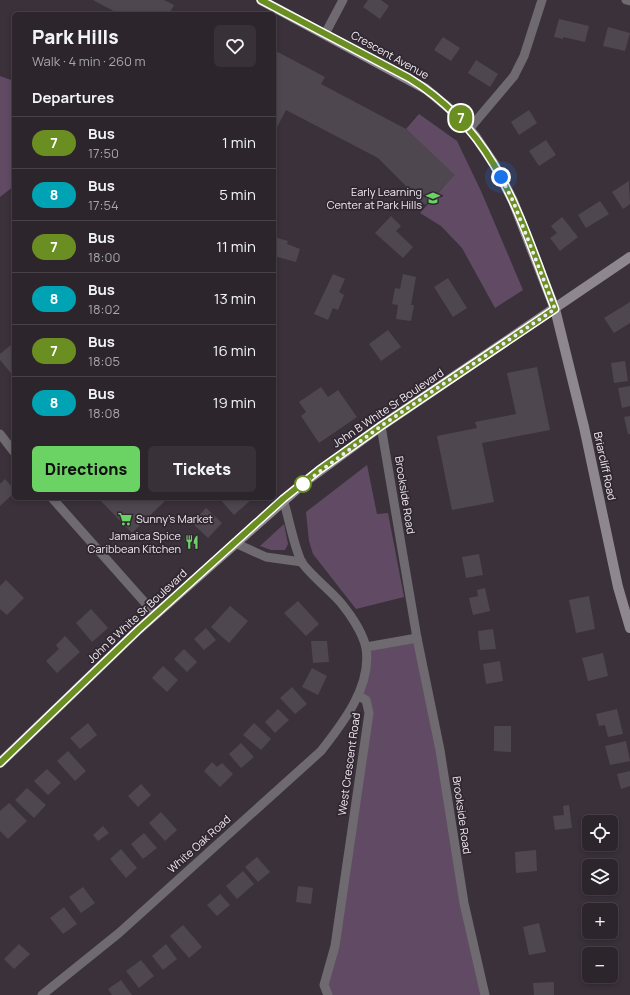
<!DOCTYPE html>
<meta charset="utf-8">
<style>
:root{--surface:#2c252c;--page:#383138;--text:#f1f3f6;--muted:#a6a5a9;--line:#484248;--accent:#6ad364}
body{margin:0;font-family:Manrope,sans-serif;background:var(--page);color:var(--text);height:100vh;display:flex;flex-direction:column;font-size:15px;white-space:nowrap}
*{box-sizing:border-box;margin:0}
p{font-size:13px;color:var(--muted)}
.icon{flex:none;width:22px;height:22px;fill:none;stroke:currentColor;stroke-width:2;stroke-linecap:round;stroke-linejoin:round}
.map{position:relative;flex:1;overflow:hidden}
.drawer{position:absolute;left:12px;top:12px;width:264px;height:488px;display:flex;flex-direction:column;background:var(--surface);border-radius:6px;box-shadow:0 2px 6px #0003,0 0 0 1px var(--line)}
.drawer>*{flex:none}
.badge{padding:0 8px;border-radius:13px;font-size:14px;line-height:26px}
.tools{position:absolute;left:582px;top:815px;display:grid;gap:8px}
.tools a{display:grid;place-items:center;width:36px;height:36px;border-radius:6px;background:var(--surface);box-shadow:0 2px 6px #0003,0 0 0 1px var(--line);font-size:20px}
.you{position:absolute;width:20px;height:20px;margin:-10px;border:3px solid #fff;border-radius:50%;background:#1a73e8;box-shadow:0 0 0 6px #1a73e833}
.map>.badge{position:absolute;translate:-50% -50%;box-shadow:0 0 0 2px #fff}
h2{padding:0 20px;font-size:15px;line-height:36px}
.round{display:grid;place-items:center;flex:none;width:42px;height:42px;border-radius:6px;background:var(--page)}
.headline{display:flex;align-items:center;justify-content:space-between;height:68px;padding:0 20px}
h1{font-size:19px;font-weight:800;line-height:30px}
.cta{display:flex;gap:8px;margin-top:auto;padding:8px 20px}
.cta a{flex:1;height:46px;border-radius:6px;background:var(--accent);color:#111;font-size:16px;font-weight:800;line-height:46px;text-align:center}
.cta a+a{background:var(--page);color:var(--text)}
ul{padding:0;list-style:none}
li{display:flex;align-items:center;gap:12px;height:52px;padding:0 20px;border-top:1px solid var(--line)}
li div{flex:1}
li b{display:block;font-size:15px}
li em{font-style:normal}
li .badge{min-width:44px;font-weight:700;text-align:center}
.map>svg:first-child{display:block}
</style>
<div class="map">
<svg width="630" height="995" viewBox="0 0 630 995">
<rect width="100%" height="100%" fill="#3a313b"/>
<g fill="#614b64">
<polygon points="0,76 14,81 14,186 0,197"/>
<polygon points="419,114 457,141 481,191 523,290 495,308 462,248 441,226 420,213 454,175 406,129"/>
<polygon points="367,465 377,514 388,513 404,597 356,609 313,554 309,541 306,512"/>
<polygon points="284,524 288,544 285,550 271,550 260,546"/>
<polygon points="417,638 485,995 327,995 369,713 358,696 366,647"/>
</g>
<g fill="#4f4750">
<polygon points="93,0 164,0 174,5 169,14 119,14"/>
<polygon points="368,0 381,0 389,6 380,19 363,7"/>
<polygon points="559,19 589,26 585,42 563,37 563,39 554,37"/>
<polygon points="608,27 630,33 625,51 603,46"/>
<polygon points="443,37 460,48 451,61 434,50"/>
<polygon points="274,50 325,77 321,84 406,129 455,175 425,205 378,158 286,110 274,133"/>
<polygon points="476,60 498,74 490,87 468,73"/>
<polygon points="529,110 537,123 519,135 511,122"/>
<polygon points="546,140 556,155 539,166 529,151"/>
<polygon points="629,181 630,204 623,209 612,192"/>
<polygon points="600,201 609,214 586,228 578,215"/>
<polygon points="391,216 401,226 396,231 413,247 403,258 375,233"/>
<polygon points="562,217 578,237 560,251 550,238 557,233 551,226"/>
<polygon points="274,237 288,241 287,244 300,249 296,262 274,256"/>
<polygon points="333,274 345,279 339,292 344,295 338,310 333,308 328,320 314,314"/>
<polygon points="403,274 416,277 411,305 414,305 411,321 396,319 398,305 392,304 395,288 400,289"/>
<polygon points="448,278 467,308 453,317 434,287"/>
<polygon points="630,302 630,323 614,333 604,318"/>
<polygon points="388,330 401,347 381,361 369,344"/>
<polygon points="11,345 14,349 14,377 0,360 0,354"/>
<polygon points="625,361 628,381 614,383 611,363"/>
<polygon points="537,367 550,430 482,443 494,502 452,510 437,436 477,428 475,422 516,414 507,373"/>
<polygon points="630,386 630,406 622,408 618,388"/>
<polygon points="321,387 328,397 338,390 357,417 319,443 301,416 306,412 299,402"/>
<polygon points="630,416 630,434 628,434 624,417"/>
<polygon points="5,479 14,489 14,493 0,506 0,484"/>
<polygon points="98,498 168,498 132,533"/>
<polygon points="219,498 253,498 234,515"/>
<polygon points="206,508 222,523 208,538 192,523"/>
<polygon points="190,535 197,543 191,547 184,539"/>
<polygon points="479,554 483,575 466,578 462,557"/>
<polygon points="6,580 24,598 7,615 0,609 0,586"/>
<polygon points="485,588 490,611 473,615 469,598 478,596 477,590"/>
<polygon points="589,596 595,629 576,633 569,600"/>
<polygon points="298,601 319,624 306,636 284,613"/>
<polygon points="230,606 248,621 229,643 211,627"/>
<polygon points="91,609 108,628 92,642 76,623"/>
<polygon points="206,628 216,640 204,650 194,639"/>
<polygon points="493,629 496,649 480,650 478,631"/>
<polygon points="65,636 80,652 57,673 46,661 59,649 56,645"/>
<polygon points="311,641 327,641 329,662 313,663"/>
<polygon points="184,649 197,662 187,672 174,659"/>
<polygon points="603,653 608,676 588,681 582,658"/>
<polygon points="500,661 503,681 486,684 483,664"/>
<polygon points="163,666 178,680 167,692 152,678"/>
<polygon points="312,668 327,676 318,695 302,687"/>
<polygon points="292,687 307,704 295,714 280,698"/>
<polygon points="278,709 289,720 275,733 265,722"/>
<polygon points="617,709 623,734 608,737 605,725 599,726 596,714"/>
<polygon points="88,723 97,735 80,749 70,738"/>
<polygon points="254,723 271,739 261,750 243,735"/>
<polygon points="494,726 511,726 511,752 494,751"/>
<polygon points="626,741 630,761 610,765 605,746"/>
<polygon points="241,743 254,757 241,768 229,754"/>
<polygon points="68,751 86,771 75,781 57,761"/>
<polygon points="212,762 217,767 222,763 233,774 220,787 204,771"/>
<polygon points="47,769 61,783 48,795 34,781"/>
<polygon points="630,771 630,786 621,789 617,774"/>
<polygon points="141,784 151,795 138,807 128,796"/>
<polygon points="27,788 46,805 34,818 15,800"/>
<polygon points="9,803 27,821 8,839 0,831 0,811"/>
<polygon points="569,805 572,828 555,830 553,816 564,815 563,806"/>
<polygon points="161,812 177,830 165,841 149,823"/>
<polygon points="103,826 109,833 98,841 93,835"/>
<polygon points="144,833 157,848 143,859 131,844"/>
<polygon points="121,849 137,868 126,878 110,859"/>
<polygon points="536,850 537,871 516,873 515,852"/>
<polygon points="257,857 270,872 258,882 245,867"/>
<polygon points="243,871 254,884 237,899 226,886"/>
<polygon points="298,886 313,888 311,904 296,902"/>
<polygon points="83,887 95,903 81,913 69,897"/>
<polygon points="220,894 230,905 217,916 207,905"/>
<polygon points="64,907 77,924 63,934 50,918"/>
<polygon points="539,923 546,952 529,955 523,927"/>
<polygon points="183,925 202,947 189,958 170,936"/>
<polygon points="19,944 30,954 14,969 4,959"/>
<polygon points="166,944 177,959 163,970 152,956"/>
<polygon points="141,960 154,976 139,988 126,971"/>
<polygon points="121,980 132,995 112,995 108,989"/>
<polygon points="554,982 554,995 534,995 533,983"/>
</g>
<g fill="none" stroke-linecap="round" stroke-linejoin="round">
<g stroke="#6e6a6f" stroke-width="9">
<polyline points="626,0 630,1"/>
<polyline points="325,34 343,0"/>
<polyline points="470,128 514,76 524,56 542,0"/>
<polyline points="381,426 417,638 440,750 464,903 485,995"/>
<polyline points="0,434 14,452"/>
<polyline points="52,498 155,614"/>
<polyline points="235,543 266,557 302,562"/>
<polyline points="366,647 417,638"/>
<path d="M42,995L119,933L321,751C343,723 372,686 366,648C363,633 350,614 341,603C332,592 306,571 301,561C293,543 289,518 283,499"/>
<polyline points="328,995 324,985 335,946 369,713 366,700 358,696"/>
</g>
<g stroke="#8e878f" stroke-width="10">
<polyline points="261,0 426,89 456,114 475,136 494,164 513,201 555,309 584,427 618,587 630,628"/>
<polyline points="0,763 138,630 306,481 381,426 630,257"/>
</g>
</g>
<g fill="none" stroke-linecap="round" stroke-linejoin="round">
<defs>
<path id="line" d="M0,763L138,630L283,499L319,470L381,426L555,309C520,218 498,132 409,78L261,0"/>
</defs>
<use href="#line" stroke="#fff" stroke-width="9"/>
<use href="#line" stroke="#6b8e23" stroke-width="6"/>
<polyline stroke="#f0eaf1" stroke-width="4" stroke-dasharray="0 7.2" points="303,484 381,426 555,309 513,201 501,177"/>
</g>
<defs>
<symbol id="school-bare" viewBox="-9 -9 18 18"><path d="M0-5L7-2L0 1L-7-2ZM-4 1L0 2.5L4 1V4Q0 6-4 4Z" fill="#6ad364" stroke="#302731" stroke-width="2.5" paint-order="stroke"/></symbol>
<symbol id="supermarket-bare" viewBox="-9 -9 18 18"><path d="M-6-5.5h2.5l.6 2H6L4.5 2H-2.5L-4.4-4H-6ZM-1.5 3.2a1.3 1.3 0 1 0 .1 0ZM3 3.2a1.3 1.3 0 1 0 .1 0Z" fill="#6ad364" stroke="#302731" stroke-width="2.5" paint-order="stroke"/></symbol>
<symbol id="restaurant-bare" viewBox="-9 -9 18 18"><path d="M-5-6h1v4h1v-4h1v4h1v-4h1v5L-1.5 .5V6h-2V.5L-5-1ZM5-6V6H3V1.5H1.5Q1.5-4 5-6Z" fill="#6ad364" stroke="#302731" stroke-width="2.5" paint-order="stroke"/></symbol>
</defs>
<g fill-rule="evenodd">
<use href="#school-bare" x="423" y="188" width="20" height="20"/>
<use href="#supermarket-bare" x="115" y="509" width="20" height="20"/>
<use href="#restaurant-bare" x="182" y="532" width="20" height="20"/>
</g>
<circle fill="#fff" stroke="#6b8e23" stroke-width="2" cx="303" cy="484" r="8"/>
<g text-anchor="middle" stroke-width="3.5" stroke-linejoin="round" paint-order="stroke">
<g font-size="11" fill="#f0eaf1" stroke="#302731">
<text transform="translate(390 55) rotate(29)" y="4">Crescent Avenue</text>
<text transform="translate(388 408) rotate(-34)" y="4">John B White Sr Boulevard</text>
<text transform="translate(605 466) rotate(78)" y="4">Briarcliff Road</text>
<text transform="translate(405 495) rotate(81)" y="4">Brookside Road</text>
<text transform="translate(137 616) rotate(-43)" y="4">John B White Sr Boulevard</text>
<text transform="translate(349 764) rotate(-82)" y="4">West Crescent Road</text>
<text transform="translate(462 815) rotate(82)" y="4">Brookside Road</text>
<text transform="translate(199 844) rotate(-42)" y="4">White Oak Road</text>
</g>
<g font-size="11" fill="#f0eaf1" stroke="#302731" text-anchor="end">
<text x="422" y="196">Early Learning<tspan x="422" dy="13">Center at Park Hills</tspan></text>
<text x="136" y="523" text-anchor="start">Sunny's Market</text>
<text x="181" y="540">Jamaica Spice<tspan x="181" dy="13">Caribbean Kitchen</tspan></text>
</g>
</g>
</svg>
<div class="tools">
<a><svg class="icon" aria-label="locate" viewBox="0 0 24 24"><circle cx="12" cy="12" r="6"/><path d="M12 2v4M12 18v4M2 12h4M18 12h4"/></svg></a>
<a><svg class="icon" aria-label="layers" viewBox="0 0 24 24"><path d="M12 4l9 5-9 5-9-5zM3 14l9 5 9-5"/></svg></a>
<a>+</a>
<a>−</a>
</div>
<div class="you" style="left:501px;top:177px"></div>
<b class="badge" style="left:461px;top:118px;background:#6b8e23;color:#fff">7</b>
<section class="drawer">
<div class="headline"><div><h1>Park Hills</h1><p>Walk · 4 min · 260 m</p></div><a class="round"><svg class="icon" aria-label="heart" viewBox="0 0 24 24"><path d="M12 20l-8-8c-3-5 5-10 8-4 3-6 11-1 8 4z"/></svg></a></div>
<h2>Departures</h2>
<ul>
<li><span class="badge" style="background:#6b8e23;color:#fff">7</span><div><b>Bus</b><p>17:50</p></div><em>1 min</em></li>
<li><span class="badge" style="background:#00a3b4;color:#fff">8</span><div><b>Bus</b><p>17:54</p></div><em>5 min</em></li>
<li><span class="badge" style="background:#6b8e23;color:#fff">7</span><div><b>Bus</b><p>18:00</p></div><em>11 min</em></li>
<li><span class="badge" style="background:#00a3b4;color:#fff">8</span><div><b>Bus</b><p>18:02</p></div><em>13 min</em></li>
<li><span class="badge" style="background:#6b8e23;color:#fff">7</span><div><b>Bus</b><p>18:05</p></div><em>16 min</em></li>
<li><span class="badge" style="background:#00a3b4;color:#fff">8</span><div><b>Bus</b><p>18:08</p></div><em>19 min</em></li>
</ul>
<div class="cta"><a>Directions</a><a>Tickets</a></div>
</section>
</div>
